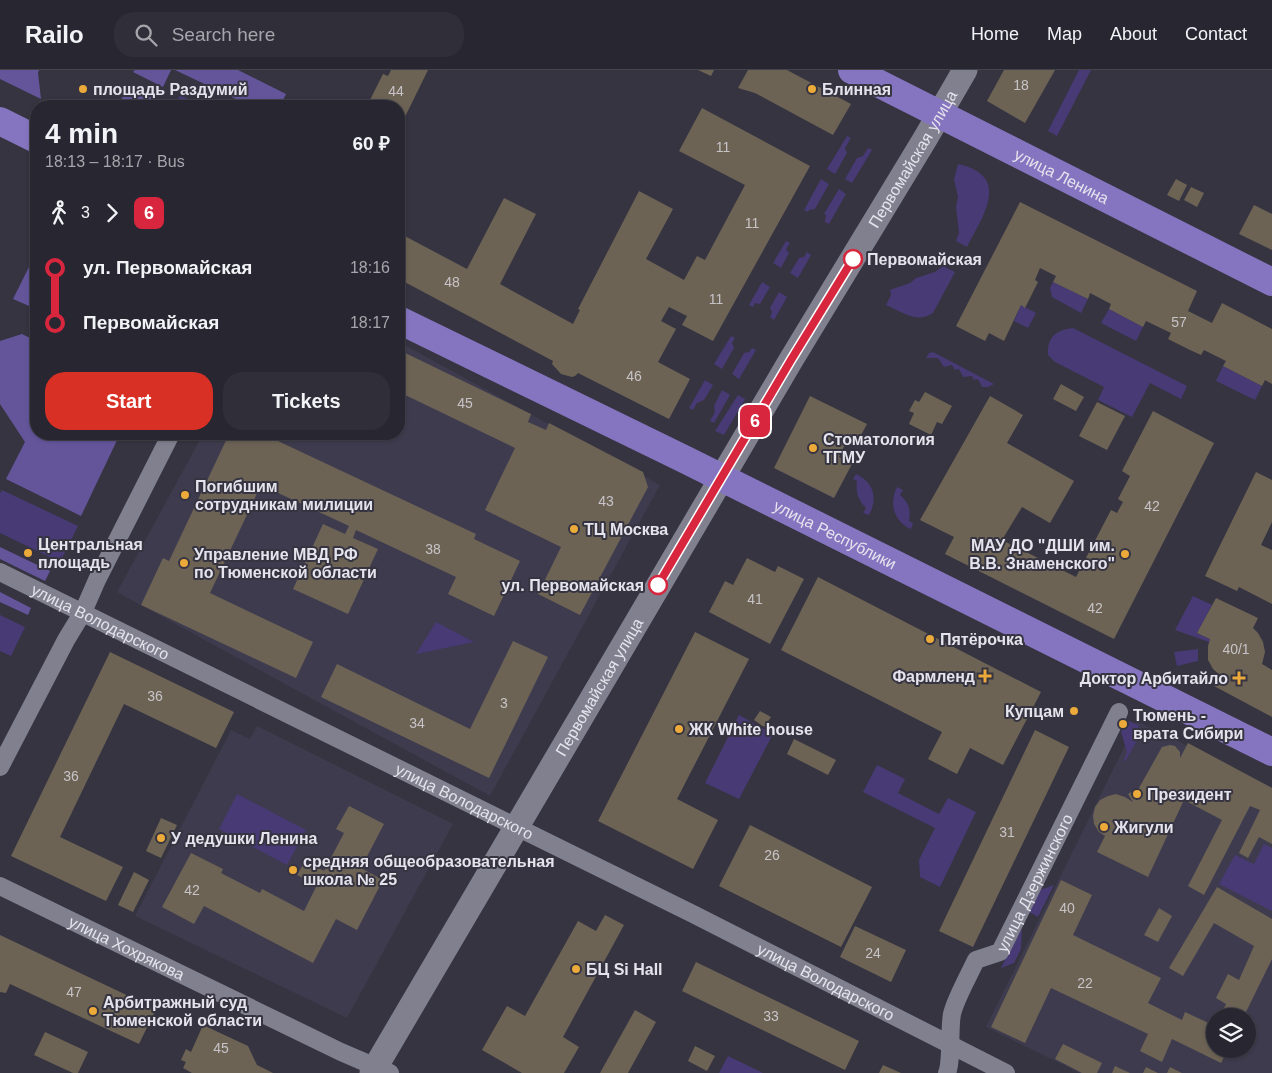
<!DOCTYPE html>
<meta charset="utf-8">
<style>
:root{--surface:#282731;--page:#302f39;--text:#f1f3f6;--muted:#a5a5ab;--line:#44444d;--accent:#d93025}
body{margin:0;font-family:Arial,sans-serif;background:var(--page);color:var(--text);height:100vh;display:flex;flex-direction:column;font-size:19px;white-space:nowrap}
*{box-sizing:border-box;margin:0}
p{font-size:16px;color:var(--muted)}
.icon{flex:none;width:28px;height:28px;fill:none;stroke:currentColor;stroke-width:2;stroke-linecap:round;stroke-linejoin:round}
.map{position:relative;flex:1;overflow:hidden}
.details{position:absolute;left:30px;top:30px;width:375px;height:340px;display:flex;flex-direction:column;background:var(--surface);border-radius:20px;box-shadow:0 1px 4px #0004,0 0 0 1px var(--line)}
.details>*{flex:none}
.badge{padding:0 10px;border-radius:8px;font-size:18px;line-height:32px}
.tools{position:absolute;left:1206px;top:938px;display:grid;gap:10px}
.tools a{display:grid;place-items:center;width:50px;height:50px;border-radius:50%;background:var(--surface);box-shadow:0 1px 4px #0004,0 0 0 1px var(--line);font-size:25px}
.map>.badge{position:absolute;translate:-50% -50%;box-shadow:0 0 0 2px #fff}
.legs{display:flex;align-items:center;gap:8px;height:55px;padding:0 15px;font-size:16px}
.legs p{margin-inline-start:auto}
.headline{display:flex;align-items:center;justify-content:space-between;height:85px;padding:0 15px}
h1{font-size:28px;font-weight:600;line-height:38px}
.button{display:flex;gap:10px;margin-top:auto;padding:10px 15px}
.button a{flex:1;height:58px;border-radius:20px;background:var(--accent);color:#fff;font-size:20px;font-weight:600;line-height:58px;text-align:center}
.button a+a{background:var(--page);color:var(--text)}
ul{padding:0 15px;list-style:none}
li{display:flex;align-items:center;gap:18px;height:55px;font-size:19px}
li i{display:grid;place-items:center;width:8px;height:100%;margin:0 6px;background:currentColor}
li i::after{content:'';width:12px;height:12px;margin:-6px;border:4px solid;border-radius:50%;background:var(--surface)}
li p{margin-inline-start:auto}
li:first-child i{background:linear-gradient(#0000 50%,currentColor 0)}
li:last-child i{background:linear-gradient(currentColor 50%,#0000 0)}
header{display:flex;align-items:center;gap:30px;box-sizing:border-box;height:70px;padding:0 25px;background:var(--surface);border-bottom:1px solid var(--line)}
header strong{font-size:24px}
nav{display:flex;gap:28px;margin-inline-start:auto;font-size:18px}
.search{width:350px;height:45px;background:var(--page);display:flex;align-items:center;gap:12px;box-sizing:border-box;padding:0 18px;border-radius:20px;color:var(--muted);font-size:19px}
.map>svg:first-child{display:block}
</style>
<header>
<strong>Railo</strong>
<div class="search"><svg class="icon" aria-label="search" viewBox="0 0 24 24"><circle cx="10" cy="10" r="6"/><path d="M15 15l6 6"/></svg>Search here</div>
<nav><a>Home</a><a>Map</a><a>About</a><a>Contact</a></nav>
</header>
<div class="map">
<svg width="1272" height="1003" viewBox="0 0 1272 1003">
<rect width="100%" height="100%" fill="#363441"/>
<g fill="#3e3b4e" fill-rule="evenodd">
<polygon points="399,272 660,415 490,726 117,522 203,364 399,364"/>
<path d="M1137,651L1272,717V1003H1080L986,957ZM1215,946H1248V979H1215Z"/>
<polygon points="257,656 453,754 347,948 135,846 231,660 250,669"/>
</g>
<g fill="#473a75">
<polygon points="1079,0 1091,0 1057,66 1048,61"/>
<polygon points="180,25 203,36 175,35"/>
<polygon points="847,66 851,68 845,78 847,83 835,104 827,99"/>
<polygon points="868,78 872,80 852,113 845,109 857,88 863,86"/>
<path d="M958,94C1012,106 983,146 967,177L956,171L959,163L956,137L958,127L954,109Z"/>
<polygon points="821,109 829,114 815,139 809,140 808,142 804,140"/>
<polygon points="839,119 846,124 829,154 825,152 826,145 824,144"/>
<polygon points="786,171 790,173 786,179 789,183 781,198 773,193"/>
<polygon points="807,182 811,185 798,208 790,203 799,188 804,187"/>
<path d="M943,196L955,202L933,243C917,254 902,242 886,235L891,225L890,220L910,213L916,208L935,202Z"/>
<polygon points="762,212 770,217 760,234 755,233 753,237 749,235"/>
<polygon points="1053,212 1088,229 1081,243 1052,227 1050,218"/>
<polygon points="779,222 787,227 774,250 770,247 772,242 770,238"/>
<polygon points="1021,235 1036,243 1028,258 1014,251"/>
<polygon points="1109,239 1143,257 1136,271 1101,253"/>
<path d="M1073,258L1187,316L1181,329L1150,313L1132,347L1098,330L1104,317L1055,292L1048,285C1047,267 1056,260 1073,258Z"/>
<polygon points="731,266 735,268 732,273 734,278 722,299 714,294"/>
<polygon points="752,278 756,280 739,309 732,304 744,283 749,282"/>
<polygon points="933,282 992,313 994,314 988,317 982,317 978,309 974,310 972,306 963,307 959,299 955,300 952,295 944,297 938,288 926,288 929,283"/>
<polygon points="1223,296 1262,316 1255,330 1216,311"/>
<polygon points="705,310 713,315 704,330 697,333 693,340 689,338"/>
<polygon points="722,320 730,325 714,353 710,351 715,342 714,336"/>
<polygon points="738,325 745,329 724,365 715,361"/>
<path d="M856,404C874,412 878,429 869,445L863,443L866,438C857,429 856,423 857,411L853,409Z"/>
<path d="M897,417L903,420L900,425C909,433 911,439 909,451L913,453L911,459C893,451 889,433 897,417Z"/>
<polygon points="2,420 78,456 60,492 0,463 0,423"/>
<polygon points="1193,526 1212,535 1197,563 1210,569 1209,572 1175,560"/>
<polygon points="0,545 25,557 11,586 0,581"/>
<polygon points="436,552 474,572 416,584"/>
<polygon points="1198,579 1198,591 1177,596 1174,582"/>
<polygon points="739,645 773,664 739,729 705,713"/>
<polygon points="1127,650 1138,655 1141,663 1125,692 1124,690 1127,682 1121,662"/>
<polygon points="877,695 905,709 898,723 939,744 948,728 976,742 940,817 920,807 919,790 935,758 863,722"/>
<polygon points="237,724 306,760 287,795 219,759"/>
<polygon points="1264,774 1272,778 1272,841 1219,814 1235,785 1254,794"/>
<polygon points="1054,815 1038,847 1029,842 1040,820"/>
<polygon points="1022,858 1021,879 1014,893 1001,898"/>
<polygon points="728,986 763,1003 719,1003"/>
</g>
<g fill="#64559b">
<polygon points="0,0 39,0 38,3 41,29 0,9"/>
<polygon points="135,0 171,0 163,17 133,2"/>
<polygon points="175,0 238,0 286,24 282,32 266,36 233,36 236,29"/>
<polygon points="128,16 156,30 153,36 118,36"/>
<polygon points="36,183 36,234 29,236 13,229"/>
<polygon points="22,264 36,271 36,364 120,364 81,446 6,409 25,372 0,334 0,271"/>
<polygon points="0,477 50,501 45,511 0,489"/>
<polygon points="0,522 31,538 28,545 0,532"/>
</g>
<g fill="#6c6355">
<polygon points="391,0 428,0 400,57 399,56 399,36 367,36 383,4 388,6"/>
<polygon points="698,0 714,0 711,6"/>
<polygon points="748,0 787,0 851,34 833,65 755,23 738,18"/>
<polygon points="1004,0 1055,0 1025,53 987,31"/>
<polygon points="702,38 810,96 713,271 682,255 687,246 669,237 661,251 676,259 658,292 690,309 669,349 578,303 575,306 572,307 561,304 552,294 553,291 399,209 399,163 467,199 504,128 536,144 500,214 573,254 580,240 578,239 639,121 673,139 646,189 684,210 697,186 705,190 745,115 679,81"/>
<polygon points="1176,109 1187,115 1179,131 1167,125"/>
<polygon points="1191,117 1204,123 1197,137 1184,130"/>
<polygon points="1020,132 1197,221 1188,241 1212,253 1222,233 1272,259 1272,314 1265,310 1262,316 1223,296 1226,291 1204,280 1201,285 1190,280 1168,269 1171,263 1146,251 1143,257 1109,239 1111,234 1090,223 1088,229 1053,212 1056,206 1040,198 1035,210 1038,212 1025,238 1021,235 1004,271 989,263 985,271 956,256"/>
<polygon points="1254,135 1272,144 1272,180 1239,164"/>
<polygon points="399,280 531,344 528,352 546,360 549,353 643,402 648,417 580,545 538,524 561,477 485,440 515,378 399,322"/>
<polygon points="1061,314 1084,327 1076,341 1053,329"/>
<polygon points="925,322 952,336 942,354 937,352 931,365 909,354 914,343 909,341 915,330 919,332"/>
<polygon points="810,326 867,354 859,369 850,364 839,387 852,394 834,428 774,398"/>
<polygon points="990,326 1023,345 1007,373 1074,411 1050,453 1022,437 1002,470 1076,507 1111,440 1117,443 1123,432 1118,429 1130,406 1122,401 1153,341 1214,373 1114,569 945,484 954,467 920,450"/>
<polygon points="1097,332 1125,346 1107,380 1079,366"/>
<polygon points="229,364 263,364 476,464 474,469 520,491 494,546 448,524 456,507 356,460 353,468 378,479 348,544 293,519 323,454 345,464 349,456 261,415 210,523 313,572 296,608 141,535 163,488 169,491"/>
<polygon points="1256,402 1272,410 1272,452 1261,475 1272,480 1272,534 1239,517 1237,521 1205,506"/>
<polygon points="747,488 775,502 778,496 804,509 770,574 709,542 725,511 733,515"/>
<polygon points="818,507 1041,622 1003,695 970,678 957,704 928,689 942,662 781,580"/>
<polygon points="1216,528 1258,548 1253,558 1258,563 1263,572 1265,582 1262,594 1272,600 1272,647 1214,616 1220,605 1213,599 1208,590 1208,576 1210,569 1197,563"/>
<polygon points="695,562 749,589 677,729 718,750 693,799 598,751"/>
<polygon points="513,571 548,587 489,708 321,627 337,594 470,659"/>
<polygon points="110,582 234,642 216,678 124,634 60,767 123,797 106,831 11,786"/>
<polygon points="760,641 771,647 764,657 754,650"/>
<polygon points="1035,660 1069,677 973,877 939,861"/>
<polygon points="794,669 836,690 828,705 787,684"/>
<polygon points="1188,673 1272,718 1272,774 1259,767 1248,788 1239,783 1260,740 1250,736 1204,825 1188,816 1222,750 1184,730 1148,807 1097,782 1105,766 1099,762 1094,754 1093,746 1095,737 1100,730 1108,726 1116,724 1125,727 1133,732 1128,724 1139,718 1162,677 1170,675 1175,676 1180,682 1180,688"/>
<polygon points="349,736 384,754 361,798 383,810 357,860 336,849 313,893 204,836 194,854 162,837 191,783 223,799 221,803 260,823 262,819 304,841 317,815 297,805 305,791 324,801 344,763 336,759"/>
<polygon points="161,748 177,755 161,788 146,781"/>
<polygon points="750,755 872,817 841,877 719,816"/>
<polygon points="134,802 149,810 133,842 118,835"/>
<polygon points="1061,810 1092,825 1073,865 1161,908 1148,933 1182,950 1185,942 1215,956 1215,979 1228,979 1221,993 1172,969 1162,992 1140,981 1148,964 1051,918 1025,973 991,957"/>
<polygon points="1217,817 1272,849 1272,889 1244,946 1220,946 1226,934 1216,928 1228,904 1239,910 1254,876 1214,853 1183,906 1169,898"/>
<polygon points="1159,838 1172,846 1158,872 1144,865"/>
<polygon points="605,845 624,855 563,967 579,977 564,1003 522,1003 482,980 507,936 525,946 578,851 596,861"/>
<polygon points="855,856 906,880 891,912 840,887"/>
<polygon points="0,865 156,939 139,974 10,914 6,923 0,922"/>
<polygon points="696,892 859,971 845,1000 682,921"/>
<polygon points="635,940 656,952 628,1003 600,1003"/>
<polygon points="203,955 248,976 257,995 273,1003 192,1003 183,998 186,992 181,990 186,979 191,982"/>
<polygon points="45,962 88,982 78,1003 73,1003 34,985"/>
<polygon points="1063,974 1102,993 1097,1003 1082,1003 1055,989"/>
<polygon points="695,976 715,986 707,1001 688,991"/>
<polygon points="883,995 901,1003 879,1003"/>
<polygon points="1115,996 1130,1003 1112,1003"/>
<polygon points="1146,997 1158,1003 1143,1003"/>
<polygon points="1170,997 1182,1003 1167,1003"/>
</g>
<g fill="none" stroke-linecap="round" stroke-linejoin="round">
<g stroke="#81808f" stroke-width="18">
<path id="s1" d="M0,502L693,844L1006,1003"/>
<polyline points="0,697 66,570 83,542 97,510 171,364"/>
<path id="s2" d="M0,816L341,982L390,1003"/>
<path id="s3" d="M947,1003C952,992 949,959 952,944C955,930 969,905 976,890L1000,882L1119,642"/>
</g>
<path stroke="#81808f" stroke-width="25" id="s4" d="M372,1003L791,290L925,69L965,0"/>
<g stroke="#8575c0" stroke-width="28">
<path id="s5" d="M852,0L1272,212"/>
<polyline points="0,51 36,69"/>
<path id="s6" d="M399,250L686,390L1272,682"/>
</g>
</g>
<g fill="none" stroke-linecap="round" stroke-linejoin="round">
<defs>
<polyline id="line-1" points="658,515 791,290 853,189"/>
</defs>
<use href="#line-1" stroke="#fff" stroke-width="11"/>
<use href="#line-1" stroke="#d7263d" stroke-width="8"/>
</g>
<g fill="#ebaa39" stroke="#363441" stroke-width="2">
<circle cx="83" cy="19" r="5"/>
<circle cx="812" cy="19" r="5"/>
<circle cx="813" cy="378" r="5"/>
<circle cx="185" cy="425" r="5"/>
<circle cx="574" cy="459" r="5"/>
<circle cx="28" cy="483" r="5"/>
<circle cx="1125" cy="484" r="5"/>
<circle cx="184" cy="493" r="5"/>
<circle cx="930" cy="569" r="5"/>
<path d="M982.5 598.5h5v5h5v5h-5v5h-5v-5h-5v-5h5z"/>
<path d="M1236.5 600.5h5v5h5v5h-5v5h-5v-5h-5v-5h5z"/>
<circle cx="1074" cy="641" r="5"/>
<circle cx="1123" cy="654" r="5"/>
<circle cx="679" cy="659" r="5"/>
<circle cx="1137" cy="724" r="5"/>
<circle cx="1104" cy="757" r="5"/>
<circle cx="161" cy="768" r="5"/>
<circle cx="293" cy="800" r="5"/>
<circle cx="576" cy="899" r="5"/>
<circle cx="93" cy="941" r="5"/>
</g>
<g fill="#fff" stroke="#d7263d" stroke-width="2.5">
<circle cx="853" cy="189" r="9"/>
<circle cx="658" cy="515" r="9"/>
</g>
<g text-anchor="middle" stroke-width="4" stroke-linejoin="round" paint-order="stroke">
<g font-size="14" fill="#c7c4c7">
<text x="1021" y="20">18</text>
<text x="396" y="26">44</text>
<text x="723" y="82">11</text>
<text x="752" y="158">11</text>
<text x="452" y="217">48</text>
<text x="716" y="234">11</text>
<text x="1179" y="257">57</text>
<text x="634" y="311">46</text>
<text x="465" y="338">45</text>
<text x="606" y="436">43</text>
<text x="1152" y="441">42</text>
<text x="433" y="484">38</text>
<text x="755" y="534">41</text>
<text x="1095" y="543">42</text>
<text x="1236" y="584">40/1</text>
<text x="155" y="631">36</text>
<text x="504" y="638">3</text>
<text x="417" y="658">34</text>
<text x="71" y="711">36</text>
<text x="1007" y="767">31</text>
<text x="772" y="790">26</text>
<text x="192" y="825">42</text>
<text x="1067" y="843">40</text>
<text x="873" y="888">24</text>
<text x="1085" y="918">22</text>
<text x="74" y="927">47</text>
<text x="771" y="951">33</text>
<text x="221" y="983">45</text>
</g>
<g font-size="16" font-weight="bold" fill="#e5e4ed" stroke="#363441" text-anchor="start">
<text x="93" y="25">площадь Раздумий</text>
<text x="822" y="25">Блинная</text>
<text x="823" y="375">Стоматология<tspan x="823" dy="18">ТГМУ</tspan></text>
<text x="195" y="422">Погибшим<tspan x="195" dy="18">сотрудникам милиции</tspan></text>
<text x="584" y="465">ТЦ Москва</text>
<text x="38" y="480">Центральная<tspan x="38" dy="18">площадь</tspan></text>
<text x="1115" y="481" text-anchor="end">МАУ ДО "ДШИ им.<tspan x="1115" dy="18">В.В. Знаменского"</tspan></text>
<text x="194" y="490">Управление МВД РФ<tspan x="194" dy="18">по Тюменской области</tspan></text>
<text x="940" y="575">Пятёрочка</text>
<text x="975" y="612" text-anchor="end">Фармленд</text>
<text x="1228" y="614" text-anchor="end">Доктор Арбитайло</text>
<text x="1064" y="647" text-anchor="end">Купцам</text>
<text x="1133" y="651">Тюмень -<tspan x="1133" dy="18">врата Сибири</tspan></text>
<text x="689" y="665">ЖК White house</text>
<text x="1147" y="730">Президент</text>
<text x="1114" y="763">Жигули</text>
<text x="171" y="774">У дедушки Ленина</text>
<text x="303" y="797">средняя общеобразовательная<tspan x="303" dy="18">школа № 25</tspan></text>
<text x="586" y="905">БЦ Si Hall</text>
<text x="103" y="938">Арбитражный суд<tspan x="103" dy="18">Тюменской области</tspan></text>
</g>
<g font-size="16" fill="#e5e4ed" stroke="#363441">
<text dy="6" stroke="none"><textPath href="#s4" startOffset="1062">Первомайская улица</textPath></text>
<text dy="6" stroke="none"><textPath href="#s5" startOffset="235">улица Ленина</textPath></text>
<text dy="6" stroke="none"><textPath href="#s6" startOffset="486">улица Республики</textPath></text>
<text dy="6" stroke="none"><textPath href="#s1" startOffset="112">улица Володарского</textPath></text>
<text dy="6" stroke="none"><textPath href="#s4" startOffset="448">Первомайская улица</textPath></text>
<text dy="6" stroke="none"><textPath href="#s1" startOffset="518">улица Володарского</textPath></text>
<text dy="6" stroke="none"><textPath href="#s3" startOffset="221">улица Дзержинского</textPath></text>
<text dy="6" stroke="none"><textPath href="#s2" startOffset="141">улица Хохрякова</textPath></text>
<text dy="6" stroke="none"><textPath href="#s1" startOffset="922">улица Володарского</textPath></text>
</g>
<g font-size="16" font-weight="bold" fill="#e5e4ed" stroke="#363441" text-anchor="start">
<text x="867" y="195">Первомайская</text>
<text x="644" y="521" text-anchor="end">ул. Первомайская</text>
</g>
</g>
</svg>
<div class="tools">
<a><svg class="icon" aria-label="layers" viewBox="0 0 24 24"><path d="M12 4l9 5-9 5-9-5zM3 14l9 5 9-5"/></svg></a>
</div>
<b class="badge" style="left:755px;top:351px;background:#d7263d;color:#fff">6</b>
<section class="details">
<div class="headline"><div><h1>4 min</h1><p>18:13 – 18:17 · Bus</p></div><b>60 ₽</b></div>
<div class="legs"><svg class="icon" aria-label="walk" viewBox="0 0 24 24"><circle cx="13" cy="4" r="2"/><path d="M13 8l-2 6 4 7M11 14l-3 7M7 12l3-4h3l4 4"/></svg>3<svg class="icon" aria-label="forward" viewBox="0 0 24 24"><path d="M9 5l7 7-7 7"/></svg><b class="badge" style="background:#d7263d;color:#fff">6</b></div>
<ul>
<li><i style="color:#d7263d"></i><b>ул. Первомайская</b><p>18:16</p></li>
<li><i style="color:#d7263d"></i><b>Первомайская</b><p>18:17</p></li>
</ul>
<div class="button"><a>Start</a><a>Tickets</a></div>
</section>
</div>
